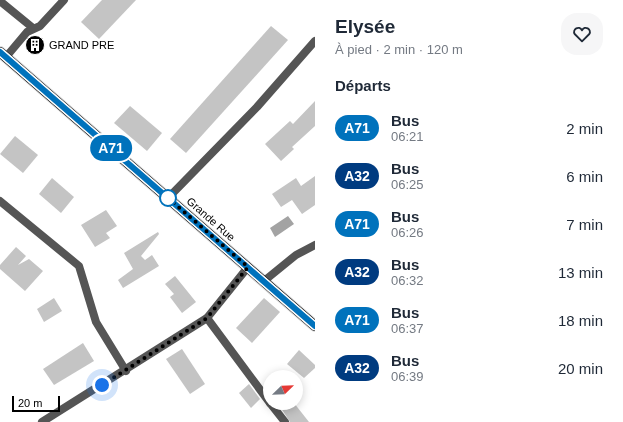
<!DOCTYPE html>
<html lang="fr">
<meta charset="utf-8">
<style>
:root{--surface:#fff;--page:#f6f6f7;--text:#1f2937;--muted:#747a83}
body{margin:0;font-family:Helvetica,sans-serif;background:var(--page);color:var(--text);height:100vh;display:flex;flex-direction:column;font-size:15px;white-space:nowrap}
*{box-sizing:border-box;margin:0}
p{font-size:13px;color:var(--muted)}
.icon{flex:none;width:22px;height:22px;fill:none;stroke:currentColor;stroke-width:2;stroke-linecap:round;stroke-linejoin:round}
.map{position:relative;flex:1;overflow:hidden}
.side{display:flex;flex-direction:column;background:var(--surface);width:308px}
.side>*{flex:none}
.badge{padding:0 8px;border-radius:13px;font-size:14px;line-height:26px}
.needle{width:26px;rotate:67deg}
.fabs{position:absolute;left:263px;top:370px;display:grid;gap:8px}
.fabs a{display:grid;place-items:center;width:40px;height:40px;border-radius:50%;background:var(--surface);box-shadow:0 2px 10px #0003;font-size:20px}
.scale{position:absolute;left:12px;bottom:10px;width:48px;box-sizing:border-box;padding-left:4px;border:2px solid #000;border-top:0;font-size:11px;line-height:14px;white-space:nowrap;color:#000;-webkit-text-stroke:3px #fff;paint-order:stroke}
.you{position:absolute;width:20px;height:20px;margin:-10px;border:3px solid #fff;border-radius:50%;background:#1a73e8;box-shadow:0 0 0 6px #1a73e833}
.map>.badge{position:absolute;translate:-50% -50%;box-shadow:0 0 0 2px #fff}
h2{padding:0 20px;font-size:15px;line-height:36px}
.round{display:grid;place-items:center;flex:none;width:42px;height:42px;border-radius:16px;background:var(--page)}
.head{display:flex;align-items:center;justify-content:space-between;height:68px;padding:0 20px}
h1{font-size:19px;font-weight:800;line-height:30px}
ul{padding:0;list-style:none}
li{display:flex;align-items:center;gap:12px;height:48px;padding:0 20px}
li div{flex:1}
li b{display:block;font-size:15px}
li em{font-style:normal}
li .badge{min-width:44px;font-weight:700;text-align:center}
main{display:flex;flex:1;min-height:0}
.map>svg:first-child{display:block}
</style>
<main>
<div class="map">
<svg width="315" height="422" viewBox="0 0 315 422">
<rect width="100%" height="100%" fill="#fff"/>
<polygon fill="#a3a3a3" points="288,216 294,224 275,237 270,228"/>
<g fill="#c4c4c4">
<polygon points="102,0 136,0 99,39 81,22"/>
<polygon points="271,26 288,40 186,153 170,139"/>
<polygon points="315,101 315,126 292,147 294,149 281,161 265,144 290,121 293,124"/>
<polygon points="130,106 162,133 147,151 114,123"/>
<polygon points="15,136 38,155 23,173 0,154"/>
<polygon points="315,176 315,205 302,214 292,200 281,207 272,194 296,178 301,186"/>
<polygon points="52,178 74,197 61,213 39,194"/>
<polygon points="106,210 117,226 106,233 110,238 95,247 81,225"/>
<polygon points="158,232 159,234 141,256 145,260 152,255 159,266 123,288 118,280 133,269 124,253"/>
<polygon points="16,247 26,256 18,265 29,259 43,271 25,291 0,269 0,265"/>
<polygon points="175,276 196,302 182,313 170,297 174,294 165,284"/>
<polygon points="54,298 62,311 44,322 37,309"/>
<polygon points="264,298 280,312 252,343 236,328"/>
<polygon points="83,343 94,361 54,385 43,369"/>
<polygon points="182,349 205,384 190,394 166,359"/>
<polygon points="299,350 315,365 315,368 304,378 287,364"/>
<polygon points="249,384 260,399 251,408 239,393"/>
<polygon points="286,403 294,403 309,422 290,422 281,408"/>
</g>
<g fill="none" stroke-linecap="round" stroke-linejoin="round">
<defs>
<polyline id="primary" points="0,52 315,326"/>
</defs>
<use href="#primary" stroke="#dbdbdb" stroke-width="12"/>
<g stroke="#555" stroke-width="8">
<polyline points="0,1 33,28"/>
<polyline points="6,57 27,32 40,26 64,0"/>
<polyline points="168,198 257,107 315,41"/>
</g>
<g stroke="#555" stroke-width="8">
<polyline points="0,201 79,266 96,322 126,371"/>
<polyline points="264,281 296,255 315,245"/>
<polyline points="207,318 270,403"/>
<polyline points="270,403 285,422"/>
<polyline points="42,422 207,318 248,267"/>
</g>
<use href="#primary" stroke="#000" stroke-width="10"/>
</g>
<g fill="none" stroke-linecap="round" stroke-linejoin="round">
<defs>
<polyline id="line" points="0,52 315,326"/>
</defs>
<use href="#line" stroke="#fff" stroke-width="9"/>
<use href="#line" stroke="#0072bc" stroke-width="6"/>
<polyline stroke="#000" stroke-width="4" stroke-dasharray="0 7.2" points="102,385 207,318 248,267 168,198"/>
</g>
<defs>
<symbol id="building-disc" viewBox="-11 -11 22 22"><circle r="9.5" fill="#000" stroke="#fff"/><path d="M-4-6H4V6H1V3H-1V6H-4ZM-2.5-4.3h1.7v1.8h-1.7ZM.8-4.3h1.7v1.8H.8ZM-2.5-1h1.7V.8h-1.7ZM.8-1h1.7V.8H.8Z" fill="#fff"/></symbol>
</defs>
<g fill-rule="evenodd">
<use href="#building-disc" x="24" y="34" width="22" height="22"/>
</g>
<circle fill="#fff" stroke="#0072bc" stroke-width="2" cx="168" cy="198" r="8"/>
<g text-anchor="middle" stroke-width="3" stroke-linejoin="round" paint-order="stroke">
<g font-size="11" fill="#000" stroke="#fff" text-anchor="start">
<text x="49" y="49">GRAND PRE</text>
</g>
<g font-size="11" fill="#000" stroke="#fff">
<text transform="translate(211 219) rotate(41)" y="4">Grande Rue</text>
</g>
</g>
</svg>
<div class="fabs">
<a><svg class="needle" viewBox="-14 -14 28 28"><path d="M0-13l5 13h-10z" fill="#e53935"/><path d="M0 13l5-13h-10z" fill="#747a83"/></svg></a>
</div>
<div class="scale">20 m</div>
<div class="you" style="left:102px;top:385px"></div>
<b class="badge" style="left:111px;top:148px;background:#0072bc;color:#fff">A71</b>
</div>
<section class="side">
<div class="head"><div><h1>Elysée</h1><p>À pied · 2 min · 120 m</p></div><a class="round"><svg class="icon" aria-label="heart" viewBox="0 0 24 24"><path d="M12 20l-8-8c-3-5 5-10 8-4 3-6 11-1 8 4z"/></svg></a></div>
<h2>Départs</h2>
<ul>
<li><span class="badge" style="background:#0072bc;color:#fff">A71</span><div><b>Bus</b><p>06:21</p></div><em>2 min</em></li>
<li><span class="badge" style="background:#003b80;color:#fff">A32</span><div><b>Bus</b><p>06:25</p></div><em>6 min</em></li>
<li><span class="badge" style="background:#0072bc;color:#fff">A71</span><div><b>Bus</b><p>06:26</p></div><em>7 min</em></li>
<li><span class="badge" style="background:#003b80;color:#fff">A32</span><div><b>Bus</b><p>06:32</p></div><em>13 min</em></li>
<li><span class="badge" style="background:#0072bc;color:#fff">A71</span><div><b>Bus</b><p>06:37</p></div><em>18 min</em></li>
<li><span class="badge" style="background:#003b80;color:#fff">A32</span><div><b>Bus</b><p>06:39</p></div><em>20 min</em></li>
</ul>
</section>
</main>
